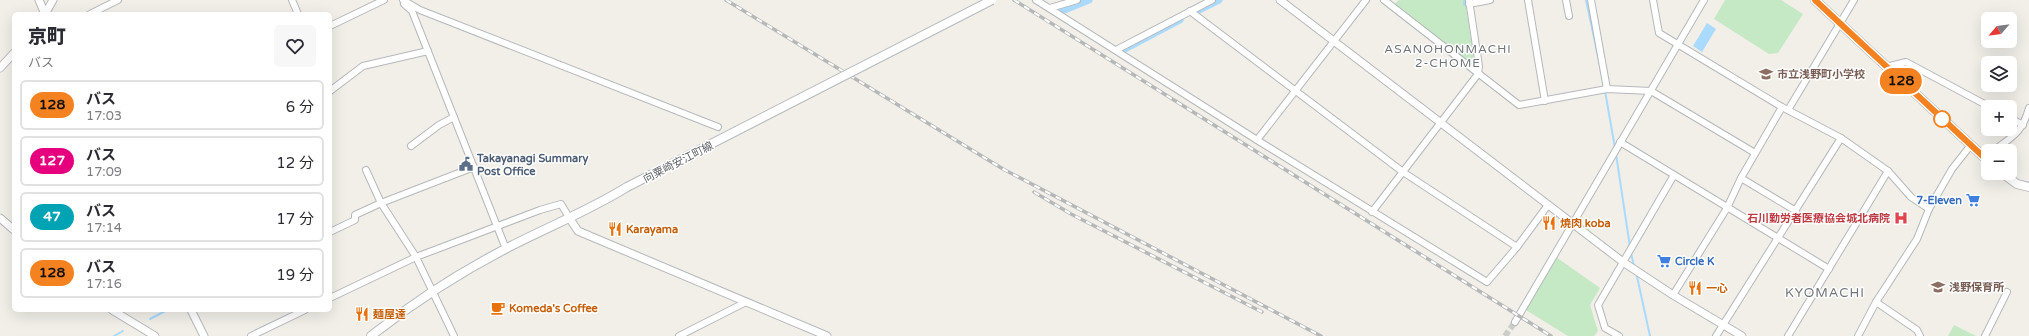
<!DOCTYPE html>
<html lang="ja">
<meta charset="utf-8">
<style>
:root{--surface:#fff;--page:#f7f7f7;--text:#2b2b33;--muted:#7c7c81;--line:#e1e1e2}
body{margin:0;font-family:"Varela Round","Noto Sans JP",sans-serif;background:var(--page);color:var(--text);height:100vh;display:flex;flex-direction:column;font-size:15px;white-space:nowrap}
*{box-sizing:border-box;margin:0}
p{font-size:13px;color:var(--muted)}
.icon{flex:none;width:22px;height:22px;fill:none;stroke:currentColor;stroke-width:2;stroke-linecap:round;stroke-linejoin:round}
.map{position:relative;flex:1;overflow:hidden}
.drawer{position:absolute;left:12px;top:12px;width:320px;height:300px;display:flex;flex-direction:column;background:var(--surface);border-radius:6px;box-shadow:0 4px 16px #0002}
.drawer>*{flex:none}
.badge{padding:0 8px;border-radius:13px;font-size:14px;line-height:26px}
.needle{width:26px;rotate:242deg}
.tools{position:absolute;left:1981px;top:12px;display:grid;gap:8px}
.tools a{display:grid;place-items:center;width:36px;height:36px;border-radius:6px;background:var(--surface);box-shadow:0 4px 16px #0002;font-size:20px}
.map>.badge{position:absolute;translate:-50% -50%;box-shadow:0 0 0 2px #fff}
.round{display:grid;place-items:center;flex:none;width:42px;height:42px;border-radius:6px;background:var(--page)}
.overview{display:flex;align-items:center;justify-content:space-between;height:68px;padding:0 16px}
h1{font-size:19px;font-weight:800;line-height:30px}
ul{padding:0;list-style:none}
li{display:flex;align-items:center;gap:12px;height:50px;margin:0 8px 6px;padding:0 8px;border:2px solid var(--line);border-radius:6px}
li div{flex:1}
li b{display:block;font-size:15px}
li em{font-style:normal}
li .badge{min-width:44px;font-weight:700;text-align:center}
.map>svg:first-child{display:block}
</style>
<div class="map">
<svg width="2029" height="336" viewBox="0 0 2029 336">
<rect width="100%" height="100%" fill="#f1efe8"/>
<g fill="#c5e8c5">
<polygon points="1399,0 1465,0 1475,65 1472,66 1393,5"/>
<polygon points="1725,0 1781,0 1803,14 1778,53 1769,54 1714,19"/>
<polygon points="1556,257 1600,288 1590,305 1598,331 1594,336 1568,336 1526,310"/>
<polygon points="1954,325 1976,336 1948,336"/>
</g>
<polygon fill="#aadaff" points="1707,23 1716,29 1702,52 1693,46"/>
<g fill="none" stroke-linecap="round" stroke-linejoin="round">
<g stroke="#aadaff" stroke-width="2">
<polyline points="1464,0 1464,5"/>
<polyline points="1586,0 1602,75"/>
<polyline points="1605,91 1615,148"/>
<polyline points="1616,154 1630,247"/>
<polyline points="1631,253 1634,266"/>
<polyline points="1636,272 1650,336"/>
<polyline points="150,319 167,310"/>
<polyline points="114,336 123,331"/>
</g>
<g stroke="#aadaff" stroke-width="7">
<polyline points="1199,10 1219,0"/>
<polyline points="1062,11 1089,0"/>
<polyline points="1125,49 1180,20"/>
</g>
<polyline stroke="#ccccc8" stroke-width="6" stroke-dasharray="6 3" stroke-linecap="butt" points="1505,336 1515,322"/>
<defs>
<g id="minor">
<polyline points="292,0 298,14"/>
<polyline points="403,0 420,10 718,127"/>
<polyline points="1036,0 1257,140 1487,282 1517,247 1548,205"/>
<polyline points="1384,0 1519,105 1607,89 1651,91 1755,153"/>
<polyline points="1528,0 1545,101"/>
<polyline points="1566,0 1569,16"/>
<polyline points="1591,0 1607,89"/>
<polyline points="1653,0 1659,33 1782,107 1841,138 1888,171 1911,197 1929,209"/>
<polyline points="404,4 412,11 506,249"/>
<polyline points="1469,4 1490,0"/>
<polyline points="1050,8 1077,0"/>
<polyline points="1190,11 1403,172 1517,247"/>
<polyline points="90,14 118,0"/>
<polyline points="330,26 384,0"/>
<polyline points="1116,50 1212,0"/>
<polyline points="1886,67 1906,62 1990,107"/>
<polyline points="330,91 363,66 428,51"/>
<polyline points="1788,110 1854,0"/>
<polyline points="2010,118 2023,125"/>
<polyline points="1257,140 1366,0"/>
<polyline points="1620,142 1829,269"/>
<polyline points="411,146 439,125 454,117"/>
<path d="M1993,151C2013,136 2022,133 2029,108"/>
<polyline points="366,170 381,203 474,167"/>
<polyline points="1741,178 1796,211"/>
<polyline points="1372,212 1478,74 1479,66 1469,0"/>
<polyline points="330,232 355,220 355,215 381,203 416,257 454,336"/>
<polyline points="1673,295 1727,208 1741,178 1782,107"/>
<polyline points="330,298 416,257 540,210 561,204 570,219"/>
<polyline points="1876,302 1917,330 1920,336"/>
<polyline points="1515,322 1704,0"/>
<polyline points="251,336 305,310"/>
<polyline points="679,336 746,302"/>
<polyline points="1619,336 1605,328 1598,305 1674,175"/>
<polyline points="1716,336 1841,138"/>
<polyline points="1788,336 1888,171"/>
<polyline points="1858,336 1876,302 1917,239 1929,209 1952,169 1971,145"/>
<polyline points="1985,336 2007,292"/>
</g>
<g id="tertiary">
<polyline points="39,0 45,14"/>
<polyline points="1280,0 1623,262 1673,295 1742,336"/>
<polyline points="45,14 53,0"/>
<polyline points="0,68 14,53"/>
<polyline points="0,218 14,230"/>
<polyline points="570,219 578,231 827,336"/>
<polyline points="112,310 155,336"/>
<polyline points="191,310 204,336"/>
</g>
<g id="secondary">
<polyline points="1815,0 1988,161"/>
<polyline points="2002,173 2017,184 2029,187"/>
<path d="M371,336C414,302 462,271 511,246C550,226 590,210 627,187"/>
</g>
</defs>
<use href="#minor" stroke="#b5b8bc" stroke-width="8"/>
<use href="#tertiary" stroke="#b5b8bc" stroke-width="9"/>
<use href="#secondary" stroke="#b6babf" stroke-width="10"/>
<use href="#minor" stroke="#fff" stroke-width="6"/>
<use href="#tertiary" stroke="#fff" stroke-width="7"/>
<use href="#secondary" stroke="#fff" stroke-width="8"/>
<defs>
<g id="rail">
<polyline points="726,0 1003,169 1321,336"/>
<polyline points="1014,0 1551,336"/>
<polyline points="1034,192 1071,214 1262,312"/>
</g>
</defs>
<use href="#rail" stroke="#b6b7b8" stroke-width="3.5"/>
<use href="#rail" stroke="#fff" stroke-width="2" stroke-dasharray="6" stroke-linecap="butt"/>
<defs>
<polyline id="secondary-bridge" points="627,187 992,0"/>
</defs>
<use href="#secondary-bridge" stroke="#b6babf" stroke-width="10" stroke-linecap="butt"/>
<use href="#secondary-bridge" stroke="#fff" stroke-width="8"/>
</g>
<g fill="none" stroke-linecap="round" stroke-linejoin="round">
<defs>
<polyline id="line" points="1815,0 1988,161"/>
</defs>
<use href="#line" stroke="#fff" stroke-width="9"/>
<use href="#line" stroke="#f58220" stroke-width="6"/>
</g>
<defs>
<symbol id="school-bare" viewBox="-9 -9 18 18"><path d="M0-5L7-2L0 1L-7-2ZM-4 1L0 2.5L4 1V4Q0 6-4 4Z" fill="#8d6e63" stroke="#fff" stroke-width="2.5" paint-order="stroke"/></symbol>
<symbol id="civic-bare" viewBox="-9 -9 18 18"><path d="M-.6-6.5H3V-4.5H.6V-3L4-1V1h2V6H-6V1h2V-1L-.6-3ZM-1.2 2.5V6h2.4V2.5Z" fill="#5c6f8a" stroke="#fff" stroke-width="2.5" paint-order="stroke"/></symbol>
<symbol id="supermarket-bare" viewBox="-9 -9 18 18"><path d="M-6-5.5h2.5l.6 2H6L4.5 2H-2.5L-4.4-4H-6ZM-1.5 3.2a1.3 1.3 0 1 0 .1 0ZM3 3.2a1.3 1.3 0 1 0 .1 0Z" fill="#3f7fe0" stroke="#fff" stroke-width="2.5" paint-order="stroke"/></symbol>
<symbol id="hospital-bare" viewBox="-9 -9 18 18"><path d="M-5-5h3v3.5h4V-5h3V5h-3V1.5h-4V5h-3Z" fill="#e0444e" stroke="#fff" stroke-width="2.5" paint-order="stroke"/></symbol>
<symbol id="restaurant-bare" viewBox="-9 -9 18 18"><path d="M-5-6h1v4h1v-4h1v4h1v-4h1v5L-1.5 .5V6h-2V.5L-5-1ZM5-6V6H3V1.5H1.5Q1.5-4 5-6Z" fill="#e8710a" stroke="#fff" stroke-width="2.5" paint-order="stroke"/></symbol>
<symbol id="cafe-bare" viewBox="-9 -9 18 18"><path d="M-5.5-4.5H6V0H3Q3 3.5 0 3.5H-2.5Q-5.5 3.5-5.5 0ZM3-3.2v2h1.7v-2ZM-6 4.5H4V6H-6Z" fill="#e8710a" stroke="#fff" stroke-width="2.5" paint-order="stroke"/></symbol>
</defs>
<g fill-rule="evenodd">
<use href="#school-bare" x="1756" y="64" width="20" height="20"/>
<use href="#civic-bare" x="456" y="154" width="20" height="20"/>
<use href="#supermarket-bare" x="1963" y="190" width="20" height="20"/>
<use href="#hospital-bare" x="1891" y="208" width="20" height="20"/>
<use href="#restaurant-bare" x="1539" y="213" width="20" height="20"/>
<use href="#restaurant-bare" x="605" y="219" width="20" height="20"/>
<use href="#supermarket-bare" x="1654" y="251" width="20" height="20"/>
<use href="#school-bare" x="1928" y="277" width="20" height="20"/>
<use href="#restaurant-bare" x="1685" y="278" width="20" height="20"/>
<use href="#cafe-bare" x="488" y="298" width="20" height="20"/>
<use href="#restaurant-bare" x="352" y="304" width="20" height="20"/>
</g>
<circle fill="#fff" stroke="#f58220" stroke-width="2" cx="1942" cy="119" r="8"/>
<g text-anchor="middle" stroke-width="3" stroke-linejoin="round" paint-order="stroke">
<g font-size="11" font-weight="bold" fill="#785e54" stroke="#fff" text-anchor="start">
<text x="1777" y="78">市立浅野町小学校</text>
<text x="1949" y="291">浅野保育所</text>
</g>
<g font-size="11" font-weight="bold" fill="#4e5e75" stroke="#fff" text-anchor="start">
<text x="477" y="162">Takayanagi Summary<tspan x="477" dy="13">Post Office</tspan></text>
</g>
<g font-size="11" fill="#5f6368" stroke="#fff">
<text transform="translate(678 162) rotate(-27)" y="4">向粟崎安江町線</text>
</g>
<g font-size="11" font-weight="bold" fill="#366cbe" stroke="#fff" text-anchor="end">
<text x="1962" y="204">7-Eleven</text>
<text x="1675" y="265" text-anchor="start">Circle K</text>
</g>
<g font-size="11" font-weight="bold" fill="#be3a42" stroke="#fff" text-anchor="end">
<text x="1890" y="222">石川勤労者医療協会城北病院</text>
</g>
<g font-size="11" font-weight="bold" fill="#c56008" stroke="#fff" text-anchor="start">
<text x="1560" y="227">焼肉 koba</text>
<text x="626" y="233">Karayama</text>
<text x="1706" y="292">一心</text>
<text x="509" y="312">Komeda's Coffee</text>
<text x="373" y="318">麺屋達</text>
</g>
<g font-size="12" letter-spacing="1" fill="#70757a" stroke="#fff">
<text x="1448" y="53">ASANOHONMACHI<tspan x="1448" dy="14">2-CHOME</tspan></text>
</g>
<g font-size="13" letter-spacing="1" fill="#70757a" stroke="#fff">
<text x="1825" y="297">KYOMACHI</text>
</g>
</g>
</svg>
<div class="tools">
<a><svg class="needle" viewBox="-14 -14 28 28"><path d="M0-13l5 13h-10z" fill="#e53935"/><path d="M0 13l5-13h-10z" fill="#7c7c81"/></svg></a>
<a><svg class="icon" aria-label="layers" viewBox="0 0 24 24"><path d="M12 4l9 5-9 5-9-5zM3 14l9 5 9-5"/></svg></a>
<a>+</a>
<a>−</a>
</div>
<b class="badge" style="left:1901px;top:81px;background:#f58220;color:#111">128</b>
<section class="drawer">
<div class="overview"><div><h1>京町</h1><p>バス</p></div><a class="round"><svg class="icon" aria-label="heart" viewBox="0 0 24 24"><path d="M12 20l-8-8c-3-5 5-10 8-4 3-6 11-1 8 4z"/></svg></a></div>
<ul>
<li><span class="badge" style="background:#f58220;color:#111">128</span><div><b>バス</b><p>17:03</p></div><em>6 分</em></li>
<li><span class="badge" style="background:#e6007e;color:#fff">127</span><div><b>バス</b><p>17:09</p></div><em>12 分</em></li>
<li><span class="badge" style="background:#00a3b4;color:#fff">47</span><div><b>バス</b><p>17:14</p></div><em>17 分</em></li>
<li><span class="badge" style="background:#f58220;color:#111">128</span><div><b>バス</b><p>17:16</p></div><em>19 分</em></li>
</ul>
</section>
</div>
